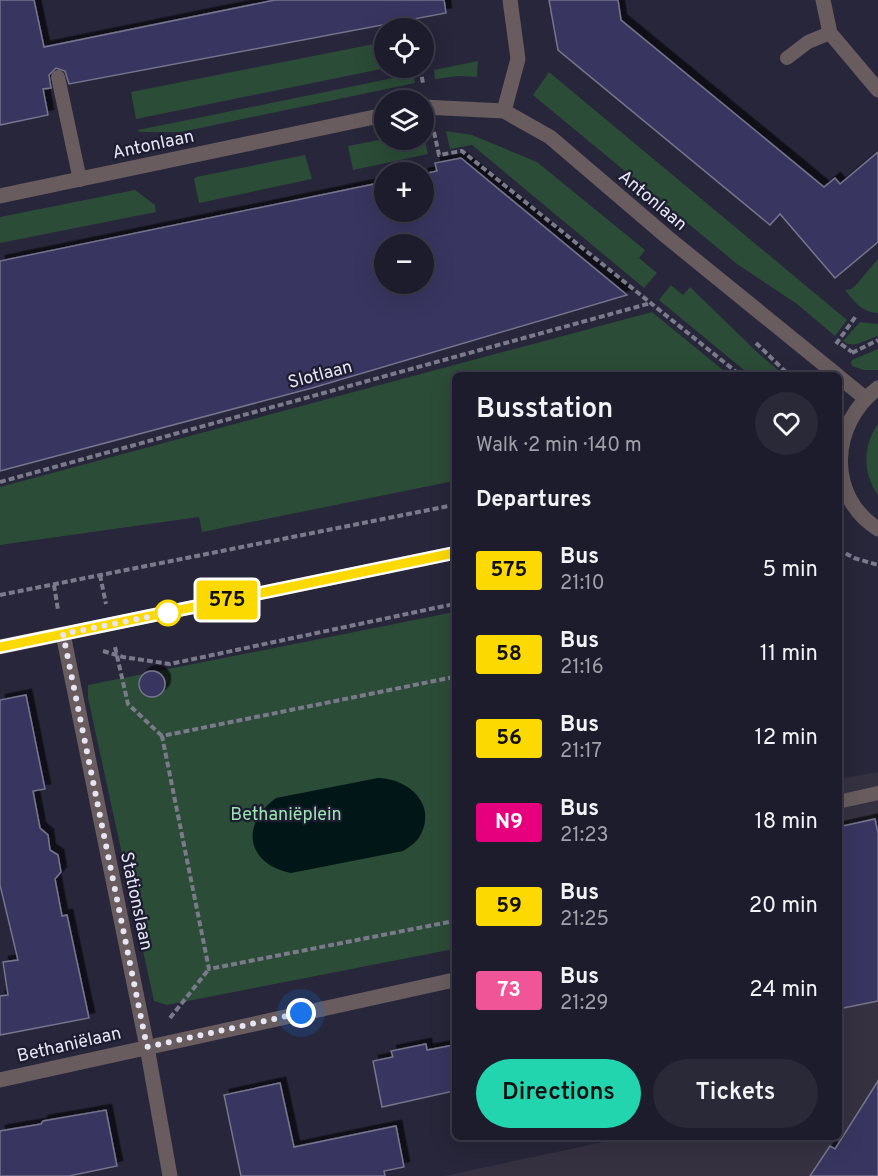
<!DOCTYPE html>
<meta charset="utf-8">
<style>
:root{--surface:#1d1c2c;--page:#2a2938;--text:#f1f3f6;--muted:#a0a1a9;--line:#3b3a48;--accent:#22d5af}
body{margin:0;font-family:Overpass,sans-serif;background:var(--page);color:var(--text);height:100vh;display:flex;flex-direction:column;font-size:22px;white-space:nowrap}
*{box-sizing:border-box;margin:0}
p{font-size:20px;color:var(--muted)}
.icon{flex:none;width:33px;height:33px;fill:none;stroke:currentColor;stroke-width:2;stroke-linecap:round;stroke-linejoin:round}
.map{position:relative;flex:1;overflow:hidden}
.side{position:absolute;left:452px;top:372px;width:390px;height:768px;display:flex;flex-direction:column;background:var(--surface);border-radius:9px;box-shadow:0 6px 24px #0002,0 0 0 2px var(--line)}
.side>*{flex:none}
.badge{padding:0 12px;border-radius:4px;font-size:21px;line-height:39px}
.fabs{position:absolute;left:374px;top:18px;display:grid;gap:12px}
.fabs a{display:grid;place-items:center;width:60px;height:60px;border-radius:50%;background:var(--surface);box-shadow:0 6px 24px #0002,0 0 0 2px var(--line);font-size:30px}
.you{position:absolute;width:30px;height:30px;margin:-15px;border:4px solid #fff;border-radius:50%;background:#1a73e8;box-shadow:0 0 0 9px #1a73e833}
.map>.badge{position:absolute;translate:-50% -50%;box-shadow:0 0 0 3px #fff}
h2{padding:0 24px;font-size:22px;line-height:54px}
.round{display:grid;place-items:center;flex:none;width:63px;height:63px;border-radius:32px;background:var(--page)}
.summary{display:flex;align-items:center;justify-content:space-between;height:102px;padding:0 24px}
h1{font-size:28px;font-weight:600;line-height:45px}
.cta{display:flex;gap:12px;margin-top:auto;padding:12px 24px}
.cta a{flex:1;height:69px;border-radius:36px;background:var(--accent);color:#111;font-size:24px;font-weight:600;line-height:69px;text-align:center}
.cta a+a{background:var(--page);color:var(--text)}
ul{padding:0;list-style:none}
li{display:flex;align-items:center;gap:18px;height:84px;padding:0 24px}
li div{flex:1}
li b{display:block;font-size:22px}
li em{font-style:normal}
li .badge{min-width:66px;font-weight:700;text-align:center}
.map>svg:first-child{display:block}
</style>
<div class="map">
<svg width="878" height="1176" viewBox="0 0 878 1176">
<defs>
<filter id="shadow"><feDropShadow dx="5.5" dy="-5.5" stdDeviation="0" flood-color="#0009"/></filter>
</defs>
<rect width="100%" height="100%" fill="#27263a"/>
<polygon fill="#353141" points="878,772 878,1176 444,1176 627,1137 838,1137 839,779"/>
<g fill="#2b4c36">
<polygon points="384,42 384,68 386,68 136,119 131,92"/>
<polygon points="478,61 477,77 458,76 435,79 434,70"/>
<polygon points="549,72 847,320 835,336 797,304 737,264 533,95"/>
<polygon points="413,74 415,83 181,132 139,132 138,130"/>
<polygon points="446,131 472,135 537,162 645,250 639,258 657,273 644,288 472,145 450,149"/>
<polygon points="423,132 428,154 353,170 348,146 384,139 423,140"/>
<polygon points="305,155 312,179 199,203 194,179 196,177"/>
<polygon points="135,190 155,205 156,212 0,243 0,217"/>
<path d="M878,259V313C861,312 855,302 845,290L851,289L855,286Z"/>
<polygon points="671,285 683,295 690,287 758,353 784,375 750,375 659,300"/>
<polygon points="652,312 729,375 454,375 454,481 202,532 199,517 0,545 0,487"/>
<path d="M860,322L878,324V336C866,339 854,350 843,341Z"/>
<polygon points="878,349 878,370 864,370 852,366 851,363 852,360"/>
<path d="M878,424V495C862,473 863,445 878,424Z"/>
<polygon points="454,612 454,949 167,1005 154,1001 88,698 88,685"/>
</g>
<path fill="#011617" d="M378,778C411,779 439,807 418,839C414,844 408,848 403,851L291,873C246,864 240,824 276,798Z"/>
<g fill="#393560" stroke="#74748c" stroke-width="1.5" fill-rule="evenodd" filter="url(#shadow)">
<polygon points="0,0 34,0 44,47 275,0 444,0 446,13 69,84 65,71 56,68 49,75 51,88 43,89 48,115 0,125"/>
<polygon points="549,0 618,0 621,20 824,187 835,178 840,184 878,152 878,242 835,278 780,214 770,225 558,50"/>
<path d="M461,158L627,295L312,388L0,471V261L384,182V212H423V174L437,171L435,163ZM384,244H423V284H384Z"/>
<circle cx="152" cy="684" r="13"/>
<polygon points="26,695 45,789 33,791 40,828 48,835 50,850 58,855 61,872 55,879 62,916 67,915 89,1018 0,1035 0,996 8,995 3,962 18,960 0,885 0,700"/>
<polygon points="875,819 878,833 878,1001 838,1009 838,827"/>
<polygon points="426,1044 427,1050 454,1045 454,1091 382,1107 373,1061 393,1057 391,1051"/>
<polygon points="878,1081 878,1176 810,1176 830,1146 835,1149"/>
<polygon points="280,1083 294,1147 396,1126 404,1167 384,1171 385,1176 241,1176 224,1095"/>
<polygon points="106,1110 117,1166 69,1176 0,1176 0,1131 41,1124 43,1121"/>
</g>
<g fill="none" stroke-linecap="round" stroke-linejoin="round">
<g stroke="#7a7a8b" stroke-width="4" stroke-dasharray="6 3" stroke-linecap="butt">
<polyline points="420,68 423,83"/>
<polyline points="434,132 439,155 462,151 740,375"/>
<polyline points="756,343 789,375"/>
<polyline points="836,344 856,316"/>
<polyline points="841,344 852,352"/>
<polyline points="852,353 878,340"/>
<polyline points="0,482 651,303"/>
<polyline points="838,549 854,558 878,565"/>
<polyline points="100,575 106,604"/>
<polyline points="54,585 58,610"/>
<polyline points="0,595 454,505"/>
<polyline points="115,647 128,704 162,736"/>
<polyline points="103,651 123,657 170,664 454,604"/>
<polyline points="454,677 162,736 209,969 454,921"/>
<polyline points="170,1018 209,969"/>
</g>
<g stroke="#685c5e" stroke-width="14">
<polyline points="787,58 808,42 830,33"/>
<polyline points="58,77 80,180"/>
<polyline points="63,634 454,553"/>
<polyline points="842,801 878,793"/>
</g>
<g stroke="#685c5e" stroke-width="15">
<polyline points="823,0 830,33 878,90"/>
<polyline points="423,107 504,111 550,137 667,237 837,375"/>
<polyline points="504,111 518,59 510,0"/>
<polyline points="0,196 384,115"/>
<polyline points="838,376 865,398"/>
<path d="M878,388C831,423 825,495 878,529"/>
<polyline points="0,647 63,634 147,1047 170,1176"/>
<polyline points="0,1080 454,980"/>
</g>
</g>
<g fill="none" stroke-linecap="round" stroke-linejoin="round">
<defs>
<polyline id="line" points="0,647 454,553"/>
</defs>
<use href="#line" stroke="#fff" stroke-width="14"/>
<use href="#line" stroke="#fcd900" stroke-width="9"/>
<polyline stroke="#e5e5f3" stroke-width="6" stroke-dasharray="0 10.8" points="168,613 63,634 147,1047 301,1013"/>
</g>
<circle fill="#fff" stroke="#fcd900" stroke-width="3" cx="168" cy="613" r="12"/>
<g text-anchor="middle" stroke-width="4.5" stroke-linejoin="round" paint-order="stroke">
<g font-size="18" fill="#e5e5f3" stroke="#1d1c30">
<text transform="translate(153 144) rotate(-12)" y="6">Antonlaan</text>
<text transform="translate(653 200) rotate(40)" y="6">Antonlaan</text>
<text transform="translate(320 374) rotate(-15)" y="6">Slotlaan</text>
<text transform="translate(137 901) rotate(78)" y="6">Stationslaan</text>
<text transform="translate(69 1044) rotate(-13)" y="6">Bethaniëlaan</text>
</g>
<g font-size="18" fill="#9ae5b2" stroke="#1d1c30">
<text x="286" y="820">Bethaniëplein</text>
</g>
</g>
</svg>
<div class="fabs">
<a><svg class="icon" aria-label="locate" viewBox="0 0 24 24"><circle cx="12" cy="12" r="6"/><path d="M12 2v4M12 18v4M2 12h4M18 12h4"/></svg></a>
<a><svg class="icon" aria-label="layers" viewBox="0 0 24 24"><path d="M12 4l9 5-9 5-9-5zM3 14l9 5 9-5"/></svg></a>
<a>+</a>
<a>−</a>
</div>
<div class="you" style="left:301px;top:1013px"></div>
<b class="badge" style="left:227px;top:600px;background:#fcd900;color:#111">575</b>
<section class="side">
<div class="summary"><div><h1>Busstation</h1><p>Walk · 2 min · 140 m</p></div><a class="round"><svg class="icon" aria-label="heart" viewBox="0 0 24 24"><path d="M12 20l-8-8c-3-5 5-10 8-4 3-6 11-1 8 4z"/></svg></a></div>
<h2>Departures</h2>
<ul>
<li><span class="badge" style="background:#fcd900;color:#111">575</span><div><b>Bus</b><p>21:10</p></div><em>5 min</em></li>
<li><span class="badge" style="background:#fcd900;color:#111">58</span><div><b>Bus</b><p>21:16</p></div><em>11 min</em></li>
<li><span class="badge" style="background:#fcd900;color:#111">56</span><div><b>Bus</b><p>21:17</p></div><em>12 min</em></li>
<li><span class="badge" style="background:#e6007e;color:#fff">N9</span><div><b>Bus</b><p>21:23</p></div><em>18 min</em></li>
<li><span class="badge" style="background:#fcd900;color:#111">59</span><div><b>Bus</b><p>21:25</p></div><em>20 min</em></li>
<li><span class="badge" style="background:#ef5597;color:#fff">73</span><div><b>Bus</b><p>21:29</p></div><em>24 min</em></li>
</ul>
<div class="cta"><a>Directions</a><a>Tickets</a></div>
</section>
</div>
